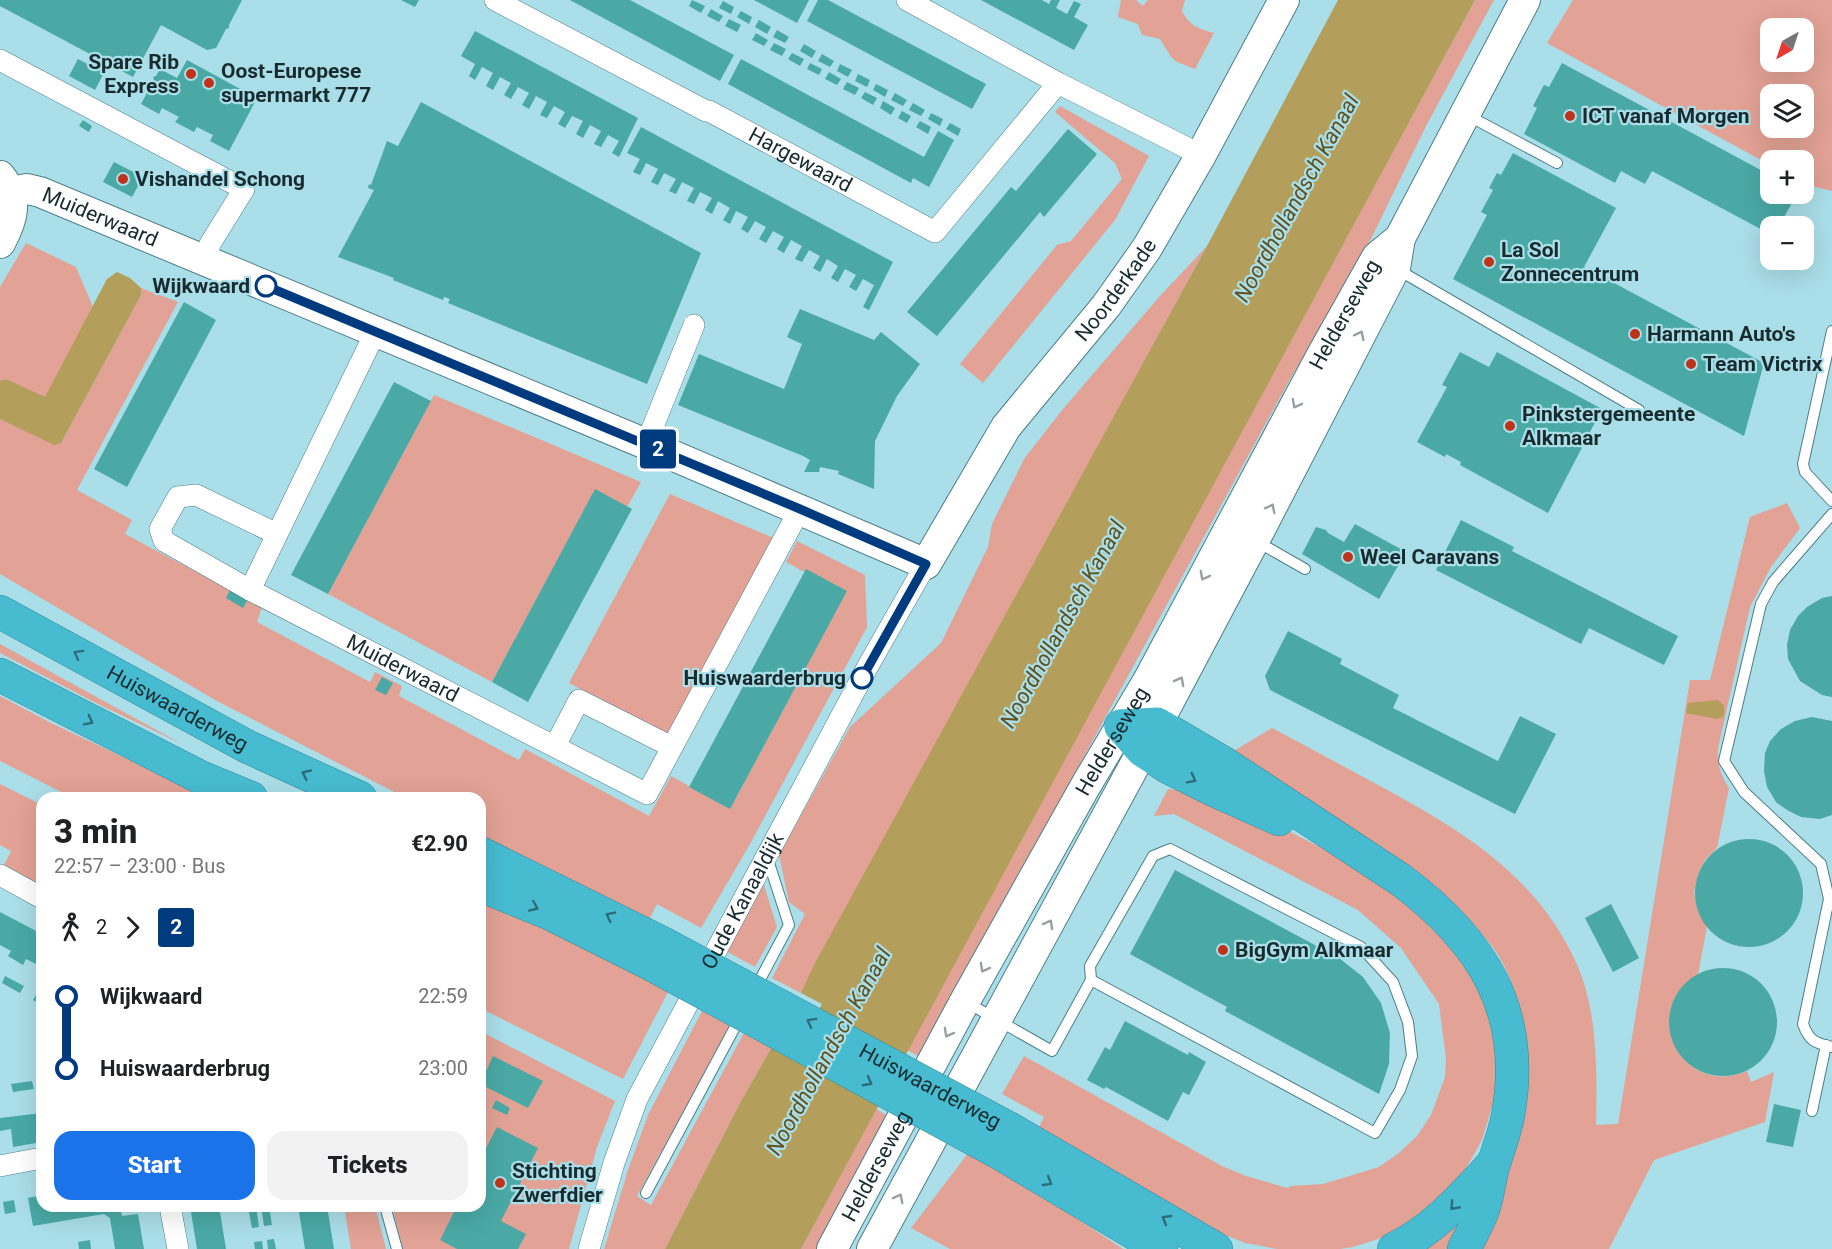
<!DOCTYPE html>
<meta charset="utf-8">
<style>
:root{--surface:#fff;--page:#f2f2f2;--text:#202124;--muted:#757577;--accent:#1a73e8}
body{margin:0;font-family:Roboto,sans-serif;background:var(--page);color:var(--text);height:100vh;display:flex;flex-direction:column;font-size:22px;white-space:nowrap}
*{box-sizing:border-box;margin:0}
p{font-size:20px;color:var(--muted)}
.icon{flex:none;width:33px;height:33px;fill:none;stroke:currentColor;stroke-width:2;stroke-linecap:round;stroke-linejoin:round}
.map{position:relative;flex:1;overflow:hidden}
.sheet{position:absolute;left:36px;top:792px;width:450px;height:420px;display:flex;flex-direction:column;background:var(--surface);border-radius:18px;box-shadow:0 6px 24px #0002}
.sheet>*{flex:none}
.badge{padding:0 12px;border-radius:4px;font-size:21px;line-height:39px}
.needle{width:39px;rotate:219deg}
.tools{position:absolute;left:1760px;top:18px;display:grid;gap:12px}
.tools a{display:grid;place-items:center;width:54px;height:54px;border-radius:12px;background:var(--surface);box-shadow:0 6px 24px #0002;font-size:30px}
.map>.badge{position:absolute;translate:-50% -50%;box-shadow:0 0 0 3px #fff}
.legs{display:flex;align-items:center;gap:9px;height:66px;padding:0 18px;font-size:20px}
.legs p{margin-inline-start:auto}
.headline{display:flex;align-items:center;justify-content:space-between;height:102px;padding:0 18px}
h1{font-size:33px;font-weight:800;line-height:45px}
.action{display:flex;gap:12px;margin-top:auto;padding:12px 18px}
.action a{flex:1;height:69px;border-radius:18px;background:var(--accent);color:#fff;font-size:24px;font-weight:800;line-height:69px;text-align:center}
.action a+a{background:var(--page);color:var(--text)}
ul{padding:0 18px;list-style:none}
li{display:flex;align-items:center;gap:21px;height:72px;font-size:22px}
li i{display:grid;place-items:center;width:9px;height:100%;margin:0 8px;background:currentColor}
li i::after{content:'';width:15px;height:15px;margin:-8px;border:4px solid;border-radius:50%;background:var(--surface)}
li p{margin-inline-start:auto}
li:first-child i{background:linear-gradient(#0000 50%,currentColor 0)}
li:last-child i{background:linear-gradient(currentColor 50%,#0000 0)}
.map>svg:first-child{display:block}
</style>
<div class="map">
<svg width="1832" height="1249" viewBox="0 0 1832 1249">
<rect width="100%" height="100%" fill="#aadee8"/>
<g fill="#e2a295" fill-rule="evenodd">
<path d="M1121,0H1136L1143,6L1148,0H1185L1182,11C1190,26 1199,29 1214,33L1195,69L1177,62L1171,57L1160,39L1142,35L1138,24L1118,17Z"/>
<polygon points="1475,0 1494,0 1426,126 1369,243 1322,327 1290,379 920,1057 907,1050"/>
<path d="M1573,0H1832V191L1803,184V160H1770V165L1547,43ZM1770,28H1803V62H1770ZM1770,94H1803V128H1770Z"/>
<polygon points="1060,106 1149,156 1115,220 983,383 960,364 1057,245 1071,241 1122,179 1115,163 1055,112"/>
<polygon points="26,243 76,267 93,307 45,398 6,379 0,381 0,287"/>
<polygon points="1207,246 801,993 772,978 805,914 789,902 779,855 850,727 941,643 988,547 992,524 1024,459 1063,409 1160,296"/>
<polygon points="141,288 178,302 77,490 132,520 125,534 262,607 257,622 370,682 375,672 402,686 399,696 519,760 525,749 649,816 671,776 730,809 845,594 786,562 797,541 865,575 867,627 750,844 701,928 657,904 649,920 480,836 480,798 406,798 217,701 0,574 0,419 54,444 61,443 141,295"/>
<polygon points="434,395 641,482 626,509 594,492 492,682 328,594"/>
<polygon points="670,494 776,539 669,737 569,683"/>
<path d="M1787,503L1800,528L1771,567L1750,607L1718,748C1717,764 1720,774 1729,788L1717,848L1705,860L1698,875L1694,892L1697,907L1707,926L1698,975C1637,1011 1683,1099 1747,1071L1751,1082L1774,1072L1765,1122L1654,1160L1609,1249H1474L1527,1078C1528,1038 1520,993 1500,958C1486,934 1463,915 1444,897L1227,755L1272,728C1307,747 1342,765 1376,784C1460,829 1539,876 1578,967C1598,1014 1597,1074 1596,1125L1618,1124L1690,680H1710L1750,517Z"/>
<polygon points="0,644 182,744 96,703 0,653"/>
<polygon points="0,696 51,723 210,798 73,798 0,761"/>
<polygon points="0,784 42,805 42,887 3,867 11,851 0,845"/>
<polygon points="1168,789 1197,791 1288,831 1346,860 1402,897 1445,935 1474,976 1491,1019 1498,1058 1494,1100 1482,1140 1464,1172 1444,1196 1394,1234 1353,1247 1340,1249 1277,1249 1245,1243 1210,1229 1037,1131 1044,1117 1002,1094 1024,1056 1222,1166 1246,1176 1287,1188 1291,1186 1323,1184 1379,1167 1399,1153 1417,1136 1431,1115 1445,1077 1446,1058 1439,1004 1401,948 1358,910 1174,814 1154,816"/>
<polygon points="763,882 777,927 755,967 726,951"/>
<path d="M480,901C545,927 608,957 668,992L623,1079L480,1008Z"/>
<polygon points="702,1011 730,1026 637,1196 651,1205 744,1033 773,1045 740,1103 665,1249 604,1249 628,1170 648,1115"/>
<polygon points="480,1031 615,1101 597,1147 569,1249 403,1249 392,1206 480,1206"/>
<polygon points="876,1109 889,1117 817,1249 801,1249"/>
<polygon points="969,1152 1029,1187 1123,1249 950,1249 911,1228"/>
<polygon points="344,1206 375,1206 386,1249 351,1249"/>
<polygon points="1460,1221 1454,1249 1421,1249"/>
</g>
<g fill="#b39e5c">
<polygon points="1338,0 1475,0 801,1249 665,1249 740,1103 773,1045 794,1056 822,1004 801,993 814,965 1207,246"/>
<polygon points="117,272 130,278 141,288 141,295 61,443 54,445 0,419 0,381 6,379 45,397 107,279"/>
<polygon points="1717,700 1724,705 1724,716 1718,719 1686,713 1688,703"/>
</g>
<g fill="#4aa9a5">
<polygon points="0,0 242,0 229,25 229,28 226,29 216,48 207,50 161,25 133,77 0,6"/>
<polygon points="401,0 419,0 415,7"/>
<polygon points="570,0 630,0 734,55 720,81"/>
<polygon points="692,0 705,6 701,13 689,6"/>
<polygon points="754,0 809,0 797,23"/>
<polygon points="818,0 828,0 986,84 972,109 807,21"/>
<polygon points="981,0 1042,0 1049,4 1051,0 1060,0 1056,8 1067,14 1074,1 1081,4 1074,17 1088,25 1074,50"/>
<polygon points="723,1 734,7 731,14 719,8"/>
<polygon points="711,9 723,16 719,22 707,16"/>
<polygon points="741,11 752,17 749,24 737,17"/>
<polygon points="729,19 741,25 737,32 725,26"/>
<polygon points="759,20 771,27 767,34 755,27"/>
<polygon points="777,30 789,37 785,43 773,37"/>
<polygon points="475,31 638,118 619,157 612,153 619,141 608,135 601,147 594,144 601,131 590,125 583,138 576,134 583,121 572,116 565,128 558,124 565,112 554,106 547,118 540,115 547,102 536,96 529,109 522,105 529,93 518,87 511,99 504,95 511,83 500,77 493,90 486,86 493,73 482,67 475,80 469,76 475,64 461,56"/>
<polygon points="756,33 768,40 764,46 752,40"/>
<polygon points="774,43 786,49 782,56 770,50"/>
<polygon points="804,44 816,51 812,58 800,51"/>
<polygon points="792,53 804,59 800,66 788,59"/>
<polygon points="822,54 834,61 830,67 818,61"/>
<polygon points="78,59 104,73 95,90 69,76"/>
<polygon points="741,59 924,157 938,131 954,140 929,187 913,178 911,183 728,84"/>
<polygon points="187,60 257,98 229,151 210,141 213,135 197,127 194,132 175,122 179,117 162,108 159,114 141,104 154,80 153,77 156,76 160,69 177,78"/>
<polygon points="810,63 822,69 819,75 807,69"/>
<polygon points="1562,63 1770,175 1770,194 1797,194 1779,226 1770,226 1770,234 1652,171 1645,184 1621,171 1615,183 1524,134 1537,108 1533,106 1544,85 1549,87"/>
<polygon points="840,64 852,70 848,77 837,71"/>
<polygon points="829,72 841,79 837,85 825,79"/>
<polygon points="858,74 870,80 867,87 855,81"/>
<polygon points="847,82 859,88 855,95 843,89"/>
<polygon points="876,84 888,90 885,97 873,90"/>
<polygon points="865,92 877,98 873,105 861,98"/>
<polygon points="895,93 907,100 903,106 891,100"/>
<polygon points="883,101 895,108 891,115 880,108"/>
<polygon points="421,102 701,253 647,384 448,303 450,299 444,297 443,300 393,280 394,278 338,257 374,190 368,188 369,184 371,185 387,141 398,146"/>
<polygon points="913,103 925,110 921,116 909,110"/>
<polygon points="902,111 911,116 907,123 898,118"/>
<polygon points="931,113 943,119 940,126 928,119"/>
<polygon points="83,120 92,126 89,132 79,126"/>
<polygon points="920,121 931,127 928,134 916,127"/>
<polygon points="950,123 961,129 958,136 946,129"/>
<polygon points="641,127 893,262 869,310 863,307 874,285 863,279 856,291 849,287 856,275 845,269 838,282 831,278 838,266 827,259 820,272 813,268 820,256 809,250 802,262 795,259 802,246 791,240 784,253 777,249 784,237 773,231 766,243 759,239 766,227 755,221 748,233 741,229 748,217 736,211 730,224 723,220 730,208 718,201 712,214 705,210 712,198 700,192 694,204 687,201 694,188 682,182 676,194 669,191 676,179 664,173 658,185 651,182 658,169 646,163 640,175 633,172 640,159 627,153"/>
<polygon points="1068,129 1097,154 1044,217 1040,212 937,336 907,312 1011,187 1016,191"/>
<polygon points="1513,153 1616,208 1584,267 1764,363 1744,436 1453,279 1487,215 1481,212 1493,190 1489,188 1497,173 1501,175"/>
<polygon points="114,162 143,177 132,197 103,182"/>
<polygon points="184,302 216,320 127,487 94,469"/>
<polygon points="800,309 874,340 881,332 920,364 897,396 875,441 874,489 838,474 839,471 820,467 819,472 804,472 810,460 803,456 678,405 699,354 784,389 802,344 787,337"/>
<polygon points="1460,352 1489,367 1497,352 1602,409 1548,513 1460,465 1461,462 1446,454 1445,457 1417,442 1447,387 1442,385"/>
<polygon points="394,382 431,401 328,594 291,575"/>
<polygon points="595,489 632,509 528,702 492,682"/>
<polygon points="1461,520 1514,547 1512,551 1678,636 1664,665 1589,628 1581,644 1436,570"/>
<polygon points="1355,524 1406,552 1379,599 1302,554 1316,527 1326,530 1328,533 1344,542"/>
<polygon points="806,569 847,591 730,809 726,807 689,787"/>
<polygon points="230,590 248,599 243,608 226,598"/>
<polygon points="1832,596 1832,697 1822,695 1800,681 1788,659 1787,645 1790,630 1798,616 1807,607 1822,598"/>
<polygon points="1288,631 1342,659 1340,664 1399,695 1393,708 1498,761 1520,716 1556,734 1515,814 1270,690 1265,676"/>
<polygon points="382,677 393,683 386,695 375,690"/>
<polygon points="1812,717 1832,721 1832,815 1820,819 1801,817 1787,810 1776,802 1767,787 1764,771 1765,753 1770,741 1781,729 1795,721"/>
<circle cx="1749" cy="893" r="54"/>
<polygon points="1175,870 1339,958 1363,977 1381,1003 1390,1033 1389,1064 1379,1094 1225,1011 1227,1007 1130,954"/>
<polygon points="1611,904 1639,958 1613,972 1585,918"/>
<polygon points="0,912 42,934 42,967 26,959 23,965 8,956 11,951 0,945"/>
<circle cx="1723" cy="1022" r="54"/>
<polygon points="5,976 24,986 20,993 2,983"/>
<polygon points="37,993 42,996 42,1005 33,1000"/>
<polygon points="1125,1021 1188,1055 1189,1052 1206,1062 1189,1095 1183,1092 1168,1121 1106,1087 1104,1089 1087,1080 1105,1047 1110,1050"/>
<polygon points="493,1056 543,1081 528,1108 480,1084"/>
<polygon points="32,1081 34,1089 13,1092 11,1084"/>
<polygon points="496,1100 510,1108 507,1115 492,1108"/>
<polygon points="1774,1104 1801,1110 1793,1147 1766,1142"/>
<polygon points="42,1113 42,1142 13,1147 11,1129 0,1131 0,1118"/>
<polygon points="497,1127 538,1148 501,1221 526,1234 518,1249 457,1249 440,1240 457,1206 480,1206 480,1160"/>
<polygon points="42,1195 42,1206 113,1206 121,1212 122,1216 138,1214 144,1249 115,1249 110,1218 104,1214 33,1226 28,1198"/>
<polygon points="14,1200 16,1212 5,1214 3,1202"/>
<polygon points="190,1206 219,1206 226,1249 197,1249"/>
<polygon points="256,1206 259,1227 252,1228 248,1207"/>
<polygon points="261,1206 269,1206 272,1225 264,1226"/>
<polygon points="298,1206 327,1206 334,1249 305,1249"/>
<polygon points="274,1239 276,1249 268,1249 267,1240"/>
<polygon points="90,1240 91,1249 79,1249 78,1242"/>
<polygon points="262,1241 263,1249 255,1249 254,1242"/>
</g>
<g fill="none" stroke-linecap="round" stroke-linejoin="round">
<defs>
<g id="lane">
<polyline points="1467,115 1557,163"/>
<polyline points="1395,268 1639,410"/>
<polyline points="1832,331 1803,464 1805,472 1832,501"/>
<path d="M1832,514L1773,582L1761,604L1724,761L1744,792L1821,864L1829,899L1803,1024C1809,1041 1815,1043 1832,1047"/>
<polyline points="1256,541 1305,569"/>
<polyline points="755,989 789,925 767,857"/>
<polyline points="966,1002 1052,1051 1091,980 1090,966 1153,856 1170,849 1361,947 1393,982 1408,1022 1412,1056 1400,1090 1375,1133 1091,980"/>
<polyline points="1812,1111 1826,1045"/>
<polyline points="646,1193 741,1016"/>
<polyline points="385,1206 397,1249"/>
</g>
<g id="street">
<path id="s1" d="M495,0L706,111H709L935,232L1058,83"/>
<polyline points="907,0 1058,83 1201,155"/>
<polyline points="0,60 244,189 210,244 206,261"/>
<polyline points="646,444 694,325"/>
<path id="s2" d="M277,534L196,495L178,497L160,529L164,541L250,590L647,794L800,509"/>
<polyline points="250,590 376,331"/>
<polyline points="555,746 579,700 672,747"/>
<polyline points="0,875 42,898"/>
<polyline points="0,1166 42,1158"/>
<polyline points="170,1206 178,1249"/>
<path id="s3" d="M589,1249L614,1163L637,1099L868,666L926,564"/>
</g>
<g id="secondary">
<path d="M0,176C19,200 13,219 0,243"/>
<path id="s4" d="M0,194L27,189L40,192L646,444L926,564L1006,427L1106,306L1147,248L1201,155L1284,0"/>
<path id="s5" d="M832,1249L965,1001L1086,785L1148,681L1323,353L1377,257L1400,238"/>
<polyline points="872,1249 1157,724 1254,541 1395,268 1400,238 1525,0"/>
</g>
<g id="highway">
<path id="s6" d="M0,612L248,747L360,798"/>
<polyline points="0,675 200,777 251,798"/>
<path d="M1121,726L1157,724L1225,764L1401,880C1481,940 1527,1010 1508,1115C1505,1132 1499,1147 1494,1163C1489,1179 1488,1197 1482,1212C1477,1225 1470,1237 1464,1249"/>
<polyline points="1121,726 1142,750 1168,767 1214,790 1279,819"/>
<polyline points="480,853 662,943"/>
<polyline points="480,885 549,913 651,964"/>
<polyline points="1010,1129 1216,1249"/>
<polyline points="998,1152 1161,1249"/>
<path d="M1394,1249C1435,1229 1462,1197 1493,1164"/>
</g>
</defs>
<use href="#lane" stroke="#4d7e88" stroke-width="12"/>
<use href="#street" stroke="#4d7e88" stroke-width="22"/>
<use href="#secondary" stroke="#4d7e88" stroke-width="32"/>
<use href="#highway" stroke="#378a99" stroke-width="34"/>
<use href="#lane" stroke="#fff" stroke-width="10"/>
<use href="#street" stroke="#fff" stroke-width="21"/>
<use href="#secondary" stroke="#fff" stroke-width="30"/>
<use href="#highway" stroke="#47bcd1" stroke-width="33"/>
<defs>
<g id="highway-bridge">
<path id="s7" d="M662,943L1010,1129"/>
<polyline points="651,964 998,1152"/>
</g>
</defs>
<use href="#highway-bridge" stroke="#378a99" stroke-width="34" stroke-linecap="butt"/>
<use href="#highway-bridge" stroke="#47bcd1" stroke-width="33"/>
</g>
<defs><path id="oneway-chevron" d="M-2-3.5L2.5 0L-2 3.5" fill="none" stroke-width="1.6" stroke-linecap="round" stroke-linejoin="round" transform="scale(1.5)"/></defs>
<g stroke="#97a0a2">
<use href="#oneway-chevron" transform="translate(1360 335) rotate(-63)"/>
<use href="#oneway-chevron" transform="translate(1296 404) rotate(118)"/>
<use href="#oneway-chevron" transform="translate(1271 508) rotate(-63)"/>
<use href="#oneway-chevron" transform="translate(1204 576) rotate(118)"/>
<use href="#oneway-chevron" transform="translate(1180 681) rotate(-62)"/>
<use href="#oneway-chevron" transform="translate(1049 924) rotate(-61)"/>
<use href="#oneway-chevron" transform="translate(984 968) rotate(119)"/>
<use href="#oneway-chevron" transform="translate(948 1033) rotate(119)"/>
<use href="#oneway-chevron" transform="translate(899 1198) rotate(-62)"/>
</g>
<g stroke="#2d6d78">
<use href="#oneway-chevron" transform="translate(78 654) rotate(-151)"/>
<use href="#oneway-chevron" transform="translate(89 721) rotate(27)"/>
<use href="#oneway-chevron" transform="translate(306 774) rotate(-155)"/>
<use href="#oneway-chevron" transform="translate(1192 779) rotate(27)"/>
<use href="#oneway-chevron" transform="translate(534 907) rotate(23)"/>
<use href="#oneway-chevron" transform="translate(610 916) rotate(-153)"/>
<use href="#oneway-chevron" transform="translate(811 1022) rotate(-151)"/>
<use href="#oneway-chevron" transform="translate(868 1082) rotate(28)"/>
<use href="#oneway-chevron" transform="translate(1048 1182) rotate(31)"/>
<use href="#oneway-chevron" transform="translate(1454 1206) rotate(133)"/>
<use href="#oneway-chevron" transform="translate(1166 1219) rotate(-150)"/>
</g>
<g fill="none" stroke-linecap="round" stroke-linejoin="round">
<defs>
<polyline id="line-1" points="266,286 800,509 926,564 862,678"/>
</defs>
<use href="#line-1" stroke="#fff" stroke-width="14"/>
<use href="#line-1" stroke="#003b80" stroke-width="9"/>
</g>
<g fill="#bf331b" stroke="#aadee8" stroke-width="2">
<circle cx="191" cy="74" r="6"/>
<circle cx="209" cy="83" r="6"/>
<circle cx="1570" cy="116" r="6"/>
<circle cx="123" cy="179" r="6"/>
<circle cx="1489" cy="262" r="6"/>
<circle cx="1635" cy="334" r="6"/>
<circle cx="1691" cy="364" r="6"/>
<circle cx="1510" cy="426" r="6"/>
<circle cx="1348" cy="557" r="6"/>
<circle cx="1223" cy="950" r="6"/>
<circle cx="500" cy="1183" r="6"/>
</g>
<g fill="#fff" stroke="#003b80" stroke-width="3">
<circle cx="266" cy="286" r="10"/>
<circle cx="862" cy="678" r="10"/>
</g>
<g text-anchor="middle" stroke-width="4.5" stroke-linejoin="round" paint-order="stroke">
<g font-size="21" font-weight="bold" fill="#182c30" stroke="#aadee8" text-anchor="start">
<text x="179" y="69" text-anchor="end">Spare Rib<tspan x="179" dy="24">Express</tspan></text>
<text x="221" y="78">Oost-Europese<tspan x="221" dy="24">supermarkt 777</tspan></text>
<text x="1582" y="123">ICT vanaf Morgen</text>
<text x="135" y="186">Vishandel Schong</text>
<text x="1501" y="257">La Sol<tspan x="1501" dy="24">Zonnecentrum</tspan></text>
<text x="1647" y="341">Harmann Auto's</text>
<text x="1703" y="371">Team Victrix</text>
<text x="1522" y="421">Pinkstergemeente<tspan x="1522" dy="24">Alkmaar</tspan></text>
<text x="1360" y="564">Weel Caravans</text>
<text x="1235" y="957">BigGym Alkmaar</text>
<text x="512" y="1178">Stichting<tspan x="512" dy="24">Zwerfdier</tspan></text>
</g>
<g font-size="21" fill="#182c30" stroke="#aadee8">
<text dy="7" stroke="none"><textPath href="#s1" startOffset="345">Hargewaard</textPath></text>
<text dy="7" stroke="none"><textPath href="#s4" startOffset="106">Muiderwaard</textPath></text>
<text dy="7" stroke="none"><textPath href="#s4" startOffset="1336">Noorderkade</textPath></text>
<text dy="7" stroke="none"><textPath href="#s5" startOffset="1066">Helderseweg</textPath></text>
<text dy="7" stroke="none"><textPath href="#s2" startOffset="428">Muiderwaard</textPath></text>
<text dy="7" stroke="none"><textPath href="#s6" startOffset="202">Huiswaarderweg</textPath></text>
<text dy="7" stroke="none"><textPath href="#s5" startOffset="580">Helderseweg</textPath></text>
<text dy="7" stroke="none"><textPath href="#s3" startOffset="382">Oude Kanaaldijk</textPath></text>
<text dy="7" stroke="none"><textPath href="#s7" startOffset="304">Huiswaarderweg</textPath></text>
<text dy="7" stroke="none"><textPath href="#s5" startOffset="94">Helderseweg</textPath></text>
</g>
<g font-size="21" font-weight="bold" fill="#182c30" stroke="#aadee8" text-anchor="end">
<text x="250" y="293">Wijkwaard</text>
<text x="846" y="685">Huiswaarderbrug</text>
</g>
<g font-size="22" font-style="italic" fill="#60511e" stroke="#aadee8">
<text transform="translate(1296 198) rotate(-61)" y="8">Noordhollandsch Kanaal</text>
<text transform="translate(1062 624) rotate(-61)" y="8">Noordhollandsch Kanaal</text>
<text transform="translate(828 1051) rotate(-61)" y="8">Noordhollandsch Kanaal</text>
</g>
</g>
</svg>
<div class="tools">
<a><svg class="needle" viewBox="-14 -14 28 28"><path d="M0-13l5 13h-10z" fill="#e53935"/><path d="M0 13l5-13h-10z" fill="#757577"/></svg></a>
<a><svg class="icon" aria-label="layers" viewBox="0 0 24 24"><path d="M12 4l9 5-9 5-9-5zM3 14l9 5 9-5"/></svg></a>
<a>+</a>
<a>−</a>
</div>
<b class="badge" style="left:658px;top:449px;background:#003b80;color:#fff">2</b>
<section class="sheet">
<div class="headline"><div><h1>3 min</h1><p>22:57 – 23:00 · Bus</p></div><b>€2.90</b></div>
<div class="legs"><svg class="icon" aria-label="walk" viewBox="0 0 24 24"><circle cx="13" cy="4" r="2"/><path d="M13 8l-2 6 4 7M11 14l-3 7M7 12l3-4h3l4 4"/></svg>2<svg class="icon" aria-label="forward" viewBox="0 0 24 24"><path d="M9 5l7 7-7 7"/></svg><b class="badge" style="background:#003b80;color:#fff">2</b></div>
<ul>
<li><i style="color:#003b80"></i><b>Wijkwaard</b><p>22:59</p></li>
<li><i style="color:#003b80"></i><b>Huiswaarderbrug</b><p>23:00</p></li>
</ul>
<div class="action"><a>Start</a><a>Tickets</a></div>
</section>
</div>
